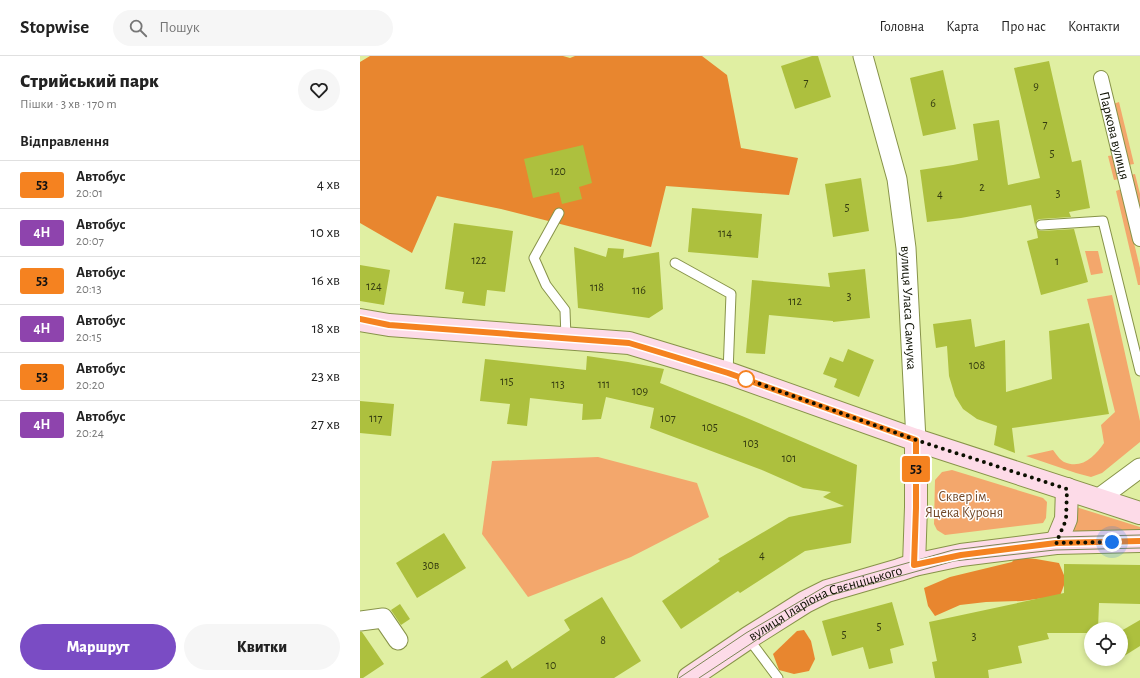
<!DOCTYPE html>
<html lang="uk">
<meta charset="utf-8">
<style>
:root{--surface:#fff;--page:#f6f6f6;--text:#222;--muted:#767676;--line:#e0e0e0;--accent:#7a4cc4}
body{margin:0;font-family:"Alegreya Sans",sans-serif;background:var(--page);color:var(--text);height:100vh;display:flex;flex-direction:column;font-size:15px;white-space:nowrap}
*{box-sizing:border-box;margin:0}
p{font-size:13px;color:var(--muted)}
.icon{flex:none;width:22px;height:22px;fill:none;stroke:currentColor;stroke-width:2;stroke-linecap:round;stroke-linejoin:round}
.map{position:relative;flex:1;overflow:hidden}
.details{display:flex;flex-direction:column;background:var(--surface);width:360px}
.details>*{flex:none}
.badge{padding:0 8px;border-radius:3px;font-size:14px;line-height:26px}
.controls{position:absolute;left:724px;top:566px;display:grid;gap:8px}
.controls a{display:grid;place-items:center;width:44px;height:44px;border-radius:50%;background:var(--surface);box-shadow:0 2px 6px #0003;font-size:20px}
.you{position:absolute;width:20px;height:20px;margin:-10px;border:3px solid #fff;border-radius:50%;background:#1a73e8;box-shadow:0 0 0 6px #1a73e833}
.map>.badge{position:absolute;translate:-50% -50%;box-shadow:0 0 0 2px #fff}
h2{padding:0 20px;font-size:15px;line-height:36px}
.round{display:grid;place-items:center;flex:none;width:42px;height:42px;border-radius:21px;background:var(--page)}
.overview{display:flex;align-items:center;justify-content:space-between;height:68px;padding:0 20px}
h1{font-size:19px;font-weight:800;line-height:30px}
.action{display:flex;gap:8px;margin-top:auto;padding:8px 20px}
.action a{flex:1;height:46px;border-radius:24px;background:var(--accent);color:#fff;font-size:16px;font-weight:800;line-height:46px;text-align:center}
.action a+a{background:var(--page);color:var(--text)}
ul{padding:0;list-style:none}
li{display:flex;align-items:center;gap:12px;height:48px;padding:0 20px;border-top:1px solid var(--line)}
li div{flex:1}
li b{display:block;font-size:15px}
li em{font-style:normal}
li .badge{min-width:44px;font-weight:700;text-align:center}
header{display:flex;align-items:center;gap:24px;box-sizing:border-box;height:56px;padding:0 20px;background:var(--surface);border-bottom:1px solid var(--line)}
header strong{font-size:19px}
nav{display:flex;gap:22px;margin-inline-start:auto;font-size:14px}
.search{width:280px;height:36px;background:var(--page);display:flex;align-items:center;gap:10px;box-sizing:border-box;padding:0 14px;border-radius:22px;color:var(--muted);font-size:15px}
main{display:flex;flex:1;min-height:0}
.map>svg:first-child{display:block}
</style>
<header>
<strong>Stopwise</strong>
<div class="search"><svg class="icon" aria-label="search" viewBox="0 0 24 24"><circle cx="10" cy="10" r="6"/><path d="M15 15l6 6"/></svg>Пошук</div>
<nav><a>Головна</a><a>Карта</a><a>Про нас</a><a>Контакти</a></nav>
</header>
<main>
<section class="details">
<div class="overview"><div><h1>Стрийський парк</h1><p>Пішки · 3 хв · 170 m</p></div><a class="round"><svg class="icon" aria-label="heart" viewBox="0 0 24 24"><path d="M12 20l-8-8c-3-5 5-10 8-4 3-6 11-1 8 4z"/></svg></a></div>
<h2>Відправлення</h2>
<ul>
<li><span class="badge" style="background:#f58220;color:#111">53</span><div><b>Автобус</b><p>20:01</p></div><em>4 хв</em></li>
<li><span class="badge" style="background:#8e44ad;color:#fff">4Н</span><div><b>Автобус</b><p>20:07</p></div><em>10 хв</em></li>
<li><span class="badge" style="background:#f58220;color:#111">53</span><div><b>Автобус</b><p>20:13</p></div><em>16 хв</em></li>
<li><span class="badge" style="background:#8e44ad;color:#fff">4Н</span><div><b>Автобус</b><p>20:15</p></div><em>18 хв</em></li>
<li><span class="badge" style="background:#f58220;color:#111">53</span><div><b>Автобус</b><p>20:20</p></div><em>23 хв</em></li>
<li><span class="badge" style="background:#8e44ad;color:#fff">4Н</span><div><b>Автобус</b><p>20:24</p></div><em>27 хв</em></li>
</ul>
<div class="action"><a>Маршрут</a><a>Квитки</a></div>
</section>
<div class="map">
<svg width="780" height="622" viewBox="0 0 780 622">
<rect width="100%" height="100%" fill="#e0efa2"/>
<g fill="#f3a76c">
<polygon points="759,46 774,108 768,109 753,48"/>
<polygon points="754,99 759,123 754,124 748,100"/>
<polygon points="775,118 780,138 780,157 770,119"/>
<polygon points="761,133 780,212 780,229 778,229 756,135"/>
<polygon points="725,195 738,195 743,217 731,219"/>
<path d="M752,239L780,365V386L742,417L731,421L716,417L666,400L693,394C696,398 700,404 704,406C722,414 735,400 744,387L741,369L755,356L727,243Z"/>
<polygon points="238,401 337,427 349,461 271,501 168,541 122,478 132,405"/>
<polygon points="592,414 683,442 687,446 686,462 683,467 585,479 577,474 574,468 575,424 582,416"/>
<polygon points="716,451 780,471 780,475 713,476 716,464"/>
</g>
<g fill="#e8862f">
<polygon points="10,0 203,0 210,2 215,0 342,0 367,19 381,92 438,102 429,139 306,130 291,191 141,153 77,140 52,197 0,167 0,6"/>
<polygon points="656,501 676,503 699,507 706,524 698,545 684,542 662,545 626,546 600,549 575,560 568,550 564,532 590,521 652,506"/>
<polygon points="444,574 451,585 455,603 449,615 434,618 419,614 413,598 437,575"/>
</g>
<g fill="#adc03e">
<polygon points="452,0 458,0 471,41 435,53 421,10"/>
<polygon points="689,5 712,106 721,104 730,152 709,156 711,161 680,163 677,164 675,169 671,149 601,162 567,166 560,114 593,109 618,104 613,68 639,64 648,129 680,122 654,12"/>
<polygon points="583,14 596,73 563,80 550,22"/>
<polygon points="223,89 232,127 219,131 222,143 202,148 199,136 173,142 164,103"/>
<polygon points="501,122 509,175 473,181 465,128"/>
<polygon points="332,152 402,158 398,202 328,196"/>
<polygon points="94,167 153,175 145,236 127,234 125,250 102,247 104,236 85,233"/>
<polygon points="676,171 678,174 681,175 714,173 728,226 681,239 667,185 678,182"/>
<polygon points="214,191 246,201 248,192 264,193 263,202 299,196 303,253 289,262 218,252"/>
<polygon points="0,209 30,214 24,249 0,245"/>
<polygon points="505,213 510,262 473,266 473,265 409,259 405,298 386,297 392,224 470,231 468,217"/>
<polygon points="611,263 615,291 645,284 646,336 692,323 689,275 729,267 749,358 652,372 655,397 634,389 637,370 617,363 603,353 595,340 589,320 587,290 576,292 573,268"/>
<polygon points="488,293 514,304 499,341 474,331 477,323 463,318 470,301 483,306"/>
<polygon points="227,300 268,306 304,313 300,327 382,360 497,409 491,487 445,495 380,537 378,535 321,573 302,545 360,505 358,503 429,461 484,450 463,441 471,436 443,432 402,414 290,372 294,352 246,341 241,363 222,364 223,348 170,342 167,370 147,368 150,348 120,345 125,303 226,314"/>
<polygon points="0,345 34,348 31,380 0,377"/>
<polygon points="84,477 106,512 57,542 36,507"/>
<polygon points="704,508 780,509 780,548 739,547 738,573 731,573 731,577 687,577 689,583 658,590 662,607 628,614 629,622 575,622 572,606 577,605 569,566 704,537"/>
<polygon points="242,541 281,605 254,622 120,622 147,604 152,613 210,574 204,564"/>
<polygon points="532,546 544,589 530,593 533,607 509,613 503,591 472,600 462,565"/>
<polygon points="40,548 50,563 41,569 31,554"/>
<polygon points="780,564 780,590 761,602 761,575"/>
<polygon points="0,576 2,576 24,608 3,622 0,622"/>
</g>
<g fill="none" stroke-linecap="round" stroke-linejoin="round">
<defs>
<g id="service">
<polyline points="199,157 174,202 186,229 205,254 206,282"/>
<polyline points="681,169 743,165 780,315"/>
<polyline points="315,207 371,238 368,317"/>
<polyline points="388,582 418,622"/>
</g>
<g id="pedestrian">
<path id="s1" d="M741,22L780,183"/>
</g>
<g id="minor">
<path id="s2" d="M503,0L537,123L546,192L556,384"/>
<polyline points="738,443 780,412"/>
<polyline points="0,565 23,562 38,584"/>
</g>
<g id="secondary">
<polyline points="0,264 29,269 269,287 368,317 556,384 780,457"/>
<polyline points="696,487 706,463 707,433"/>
<polyline points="554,509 556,451 556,384"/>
<path id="s3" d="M329,622L388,582L445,546L467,535L539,514L554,509L601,499L696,487L780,485"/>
</g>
</defs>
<use href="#service" stroke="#879349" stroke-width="11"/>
<use href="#pedestrian" stroke="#879349" stroke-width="16"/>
<use href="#minor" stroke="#879349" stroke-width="21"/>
<use href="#secondary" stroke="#879349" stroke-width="24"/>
<use href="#service" stroke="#fff" stroke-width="9"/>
<use href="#pedestrian" stroke="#fff" stroke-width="14"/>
<use href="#minor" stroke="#fff" stroke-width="19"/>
<use href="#secondary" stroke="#fddbe8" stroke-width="22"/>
<g stroke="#7c8556" stroke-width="1">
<polyline points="319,622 386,577 466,530 593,494 699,481 780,479"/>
<polyline points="339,622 448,550 468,540 594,505 695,494 780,492"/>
</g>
</g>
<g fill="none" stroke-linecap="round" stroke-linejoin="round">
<defs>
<polyline id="line" points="0,263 29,269 269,287 368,317 556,384 556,452 554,509 601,499 696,487 780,485"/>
</defs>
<use href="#line" stroke="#fff" stroke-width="9"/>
<use href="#line" stroke="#f58220" stroke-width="6"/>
<polyline stroke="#0c0f00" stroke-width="4" stroke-dasharray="0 7.2" points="386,323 556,384 707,433 706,464 696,487 752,486"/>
</g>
<circle fill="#fff" stroke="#f58220" stroke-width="2" cx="386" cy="323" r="8"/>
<g text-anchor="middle" stroke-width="3" stroke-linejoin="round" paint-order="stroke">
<g font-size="12" fill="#343b10">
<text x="446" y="30">7</text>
<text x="676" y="34">9</text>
<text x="573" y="51">6</text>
<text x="685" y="72">7</text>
<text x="692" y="101">5</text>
<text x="198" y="119">120</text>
<text x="622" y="135">2</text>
<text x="698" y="141">3</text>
<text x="580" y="142">4</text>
<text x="487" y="155">5</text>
<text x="365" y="181">114</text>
<text x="119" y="208">122</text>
<text x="697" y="209">1</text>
<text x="14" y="234">124</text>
<text x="237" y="235">118</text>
<text x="279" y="238">116</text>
<text x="489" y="244">3</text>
<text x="435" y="249">112</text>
<text x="617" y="313">108</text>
<text x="147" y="329">115</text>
<text x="198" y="332">113</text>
<text x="244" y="332">111</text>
<text x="280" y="339">109</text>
<text x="16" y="366">117</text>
<text x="308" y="366">107</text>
<text x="350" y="375">105</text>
<text x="391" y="391">103</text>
<text x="429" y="406">101</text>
<text x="402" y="503">4</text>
<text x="71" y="513">30в</text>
<text x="519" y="574">5</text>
<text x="484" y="582">5</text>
<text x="614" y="584">3</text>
<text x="243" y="588">8</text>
<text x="191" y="613">10</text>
</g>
<g font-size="14" fill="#0c0f00" stroke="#fff">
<text dy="5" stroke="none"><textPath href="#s1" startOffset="59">Паркова вулиця</textPath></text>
<text dy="5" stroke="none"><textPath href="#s2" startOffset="257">вулиця Уласа Самчука</textPath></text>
<text dy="5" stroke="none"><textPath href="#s3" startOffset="157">вулиця Іларіона Свєнціцького</textPath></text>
</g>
<g font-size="14" fill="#724828" stroke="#fff">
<text x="604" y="445">Сквер ім.<tspan x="604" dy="16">Яцека Куроня</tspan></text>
</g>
</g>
</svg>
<div class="controls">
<a><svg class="icon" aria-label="locate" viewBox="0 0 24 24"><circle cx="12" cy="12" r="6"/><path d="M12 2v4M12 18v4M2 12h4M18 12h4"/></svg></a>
</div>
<div class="you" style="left:752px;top:486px"></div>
<b class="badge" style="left:556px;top:413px;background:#f58220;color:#111">53</b>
</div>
</main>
